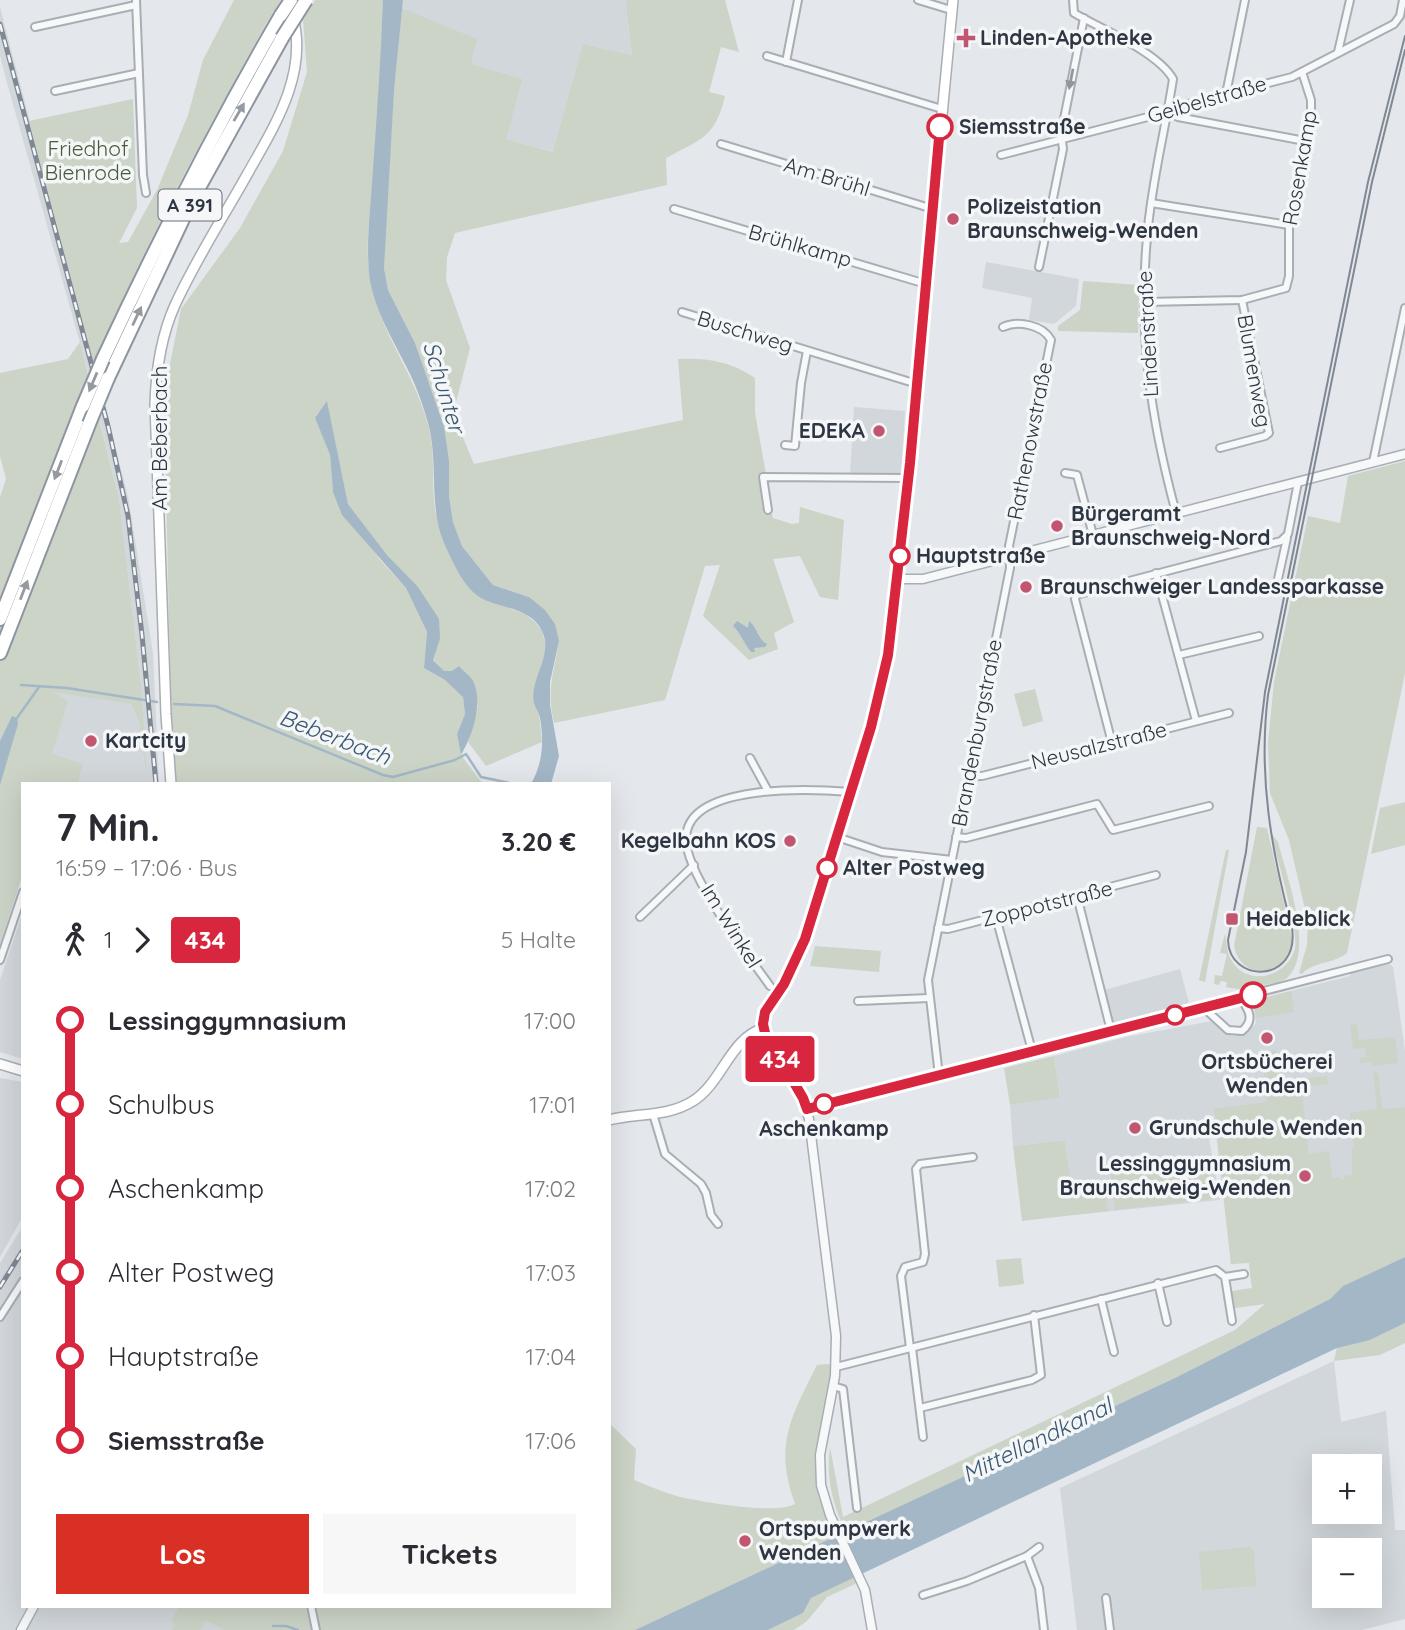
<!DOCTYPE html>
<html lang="de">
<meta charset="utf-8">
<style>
:root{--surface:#fff;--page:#f7f7f7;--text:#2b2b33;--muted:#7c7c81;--accent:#d93025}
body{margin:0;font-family:Quicksand,sans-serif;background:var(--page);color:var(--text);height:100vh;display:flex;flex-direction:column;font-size:26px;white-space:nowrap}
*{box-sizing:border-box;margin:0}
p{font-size:23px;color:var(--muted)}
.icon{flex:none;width:38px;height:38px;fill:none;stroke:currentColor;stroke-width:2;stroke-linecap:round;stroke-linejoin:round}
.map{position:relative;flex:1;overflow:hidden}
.side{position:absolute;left:21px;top:782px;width:590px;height:826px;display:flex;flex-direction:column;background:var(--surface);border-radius:0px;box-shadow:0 7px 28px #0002}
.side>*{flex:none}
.badge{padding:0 14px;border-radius:5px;font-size:24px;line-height:46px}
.controls{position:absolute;left:1312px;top:1454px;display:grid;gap:14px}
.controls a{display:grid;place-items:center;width:70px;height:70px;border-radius:0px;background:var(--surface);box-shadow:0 7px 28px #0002;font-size:35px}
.map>.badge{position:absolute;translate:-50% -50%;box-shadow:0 0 0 4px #fff}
.legs{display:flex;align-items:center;gap:10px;height:77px;padding:0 35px;font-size:23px}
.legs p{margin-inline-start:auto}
.summary{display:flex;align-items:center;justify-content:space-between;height:119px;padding:0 35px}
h1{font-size:38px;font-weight:700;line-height:52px}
.action{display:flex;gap:14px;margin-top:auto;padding:14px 35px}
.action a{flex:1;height:80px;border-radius:0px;background:var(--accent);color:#fff;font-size:28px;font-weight:700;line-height:80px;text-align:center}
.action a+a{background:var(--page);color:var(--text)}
ul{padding:0 35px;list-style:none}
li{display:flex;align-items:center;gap:24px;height:84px;font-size:26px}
li i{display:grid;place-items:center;width:10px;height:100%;margin:0 9px;background:currentColor}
li i::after{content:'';width:18px;height:18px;margin:-9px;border:5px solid;border-radius:50%;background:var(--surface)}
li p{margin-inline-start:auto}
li:first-child i{background:linear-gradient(#0000 50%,currentColor 0)}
li:last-child i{background:linear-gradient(currentColor 50%,#0000 0)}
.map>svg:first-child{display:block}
</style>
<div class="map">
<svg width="1405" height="1630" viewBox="0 0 1405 1630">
<rect width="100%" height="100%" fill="#e4e7eb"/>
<g fill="#d2d7dc" fill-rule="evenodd">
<polygon points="403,0 627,0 626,6 632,55 583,44 554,152 506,139 470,64 476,39 402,8"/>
<polygon points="0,7 128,496 153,653 159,784 23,784 11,788 39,695 56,691 131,704 139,722 146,778 142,693 119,499 89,375 6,79 0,55"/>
<polygon points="986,262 1079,279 1076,306 1054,324 1029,320 1032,298 982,288"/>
<polygon points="854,407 905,411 901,476 850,476"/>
<polygon points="23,911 23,1059 0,1052 0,980"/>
<polygon points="1388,963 1393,967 1405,1051 1405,1107 1382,1110 1395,1236 1251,1283 1249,1262 1231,1264 1214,1116 1205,1115 1220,1200 1074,1215 1065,1140 1013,1146 1010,1105 1060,1096 1054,1056 1126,1037 1212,1021 1227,1034 1233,1036 1245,1034 1256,1023 1253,1004 1255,1000 1350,976 1350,973"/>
<polygon points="1180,969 1189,1003 1113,1024 1104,990"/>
<polygon points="0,1078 23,1082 23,1216 0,1257"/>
<polygon points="23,1226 23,1606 218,1607 253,1630 0,1630 0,1263"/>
<path d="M1334,1361L1341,1422L1386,1411L1395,1530H1405V1619L1362,1630H1077L1060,1488ZM1325,1466H1370V1512H1325ZM1325,1550H1370V1596H1325Z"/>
</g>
<g fill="#cbd4c6">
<path d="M234,0H281C262,28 247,59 231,88C180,178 135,270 94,365L29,121L133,99L137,208L119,243L128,242L157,190L188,115L203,60Z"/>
<path d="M315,0H383C383,60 377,121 373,181C370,214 364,249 371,282C380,333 415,374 428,425C436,453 431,481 435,510C437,523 480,584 490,601L525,614L535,622L542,631L546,647L534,703L539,715L542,742L486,766L468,742L478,706L452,671L444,672L433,659L440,639L417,587L387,555L348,504L327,402L315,418L330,455L333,492L380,560L406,588L427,632L424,668L445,680L463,696L465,714L457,734L461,755L483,784H176L171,713L164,394L181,309L240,228L283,151L307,72L303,19Z"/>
<path d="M627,0H725L739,52L721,47L709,92L725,96C715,138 701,139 666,158L667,185L455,233L447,257L446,280L470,348L455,406L459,428L474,464L683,420L678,359C708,358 729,361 755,378V413L766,474L760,476L764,514H772L773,518L792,524L799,523L800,507L844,520L838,600L820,597L800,556L773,559L794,622L774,633L778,649L749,660L703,616L720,565L705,566L665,700L554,723C546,690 554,673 559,641L529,597L493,585L462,546L453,522L449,496V461L428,384L415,343L388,290L384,268L385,232L394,91L402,8L477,39L471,64L522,79L506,139L553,152L583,44L632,55L626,6Z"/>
<polygon points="1083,281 1139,285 1138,333 1058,331 1058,326 1080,310"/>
<polygon points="80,342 119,499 142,693 147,784 139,722 131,704 53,692 68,701 52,754 83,764 77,784 23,784 23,874 0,944 0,497 6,479 0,456 0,373 68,359"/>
<path d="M1405,461V673L1347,953C1334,964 1314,961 1302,974L1299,973L1307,945L1308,922L1289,840L1270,793L1268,743L1274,682L1308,516L1340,523L1348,476Z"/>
<polygon points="1035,689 1043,721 1023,727 1014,694"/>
<polygon points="1405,802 1405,845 1371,854 1380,808"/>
<path d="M1257,827L1267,828L1292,939C1289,975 1242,984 1234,946Z"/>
<path d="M1271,833L1278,842C1286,875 1315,950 1288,977C1284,982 1275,983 1268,984C1251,989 1244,991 1226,987L1227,982L1221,981L1219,985L1214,984L1215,975L1222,976L1227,954L1220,953L1225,934C1227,942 1226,954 1233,963C1251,988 1289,975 1295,948C1299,930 1276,855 1271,833Z"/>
<polygon points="1226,850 1229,850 1205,982 1199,980"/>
<polygon points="815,946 881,951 879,972 810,966"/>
<polygon points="1291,991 1294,1012 1257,1018 1253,1001"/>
<polygon points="1357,1024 1359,1040 1395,1037 1398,1063 1372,1066 1371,1062 1360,1063 1359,1058 1366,1057 1365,1048 1353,1049 1350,1025"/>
<path d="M1276,1050L1280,1081L1327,1076L1328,1084L1301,1087L1305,1120L1298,1121L1300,1131L1306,1130L1309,1154L1329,1151L1332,1178L1340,1177L1341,1180L1344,1179V1176L1352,1175V1149L1354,1148L1350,1113L1377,1109L1373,1073H1378L1382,1109L1405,1107V1257L1343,1286L1330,1299L1177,1377L846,1532C832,1504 826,1477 830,1447L843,1517L1235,1330L1265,1304L1235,1308L1232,1291L1252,1288L1249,1263L1231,1264L1214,1109L1267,1102L1262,1052Z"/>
<polygon points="1054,1056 1060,1097 1010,1105 1004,1068"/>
<polygon points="1065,1140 1072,1194 1105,1190 1108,1211 1022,1221 1013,1146"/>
<polygon points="1208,1158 1212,1199 1115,1210 1110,1169"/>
<polygon points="1021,1258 1024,1284 999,1287 996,1260"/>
<polygon points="1405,1323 1405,1343 1380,1355 1334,1361 1337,1347 1370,1340"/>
<path d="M828,1364L832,1366L817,1471L837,1536L635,1630H320L316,1607L609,1606V1423L636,1449L634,1480C649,1486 665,1493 680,1497C704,1502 775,1515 795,1504C774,1445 790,1419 817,1365Z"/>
<polygon points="1250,1547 1254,1551 1256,1586 1202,1590 1199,1552"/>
<polygon points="855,1577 857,1583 827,1597 807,1621 794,1630 768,1630 803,1613 811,1598"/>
<polygon points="179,1606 306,1607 311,1630 224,1630 205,1620 200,1630 172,1630 175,1624 172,1620"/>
</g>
<g fill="#a3b7c7">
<path d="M383,0H403L394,91L384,268L388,290L415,343L444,427L449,461V496L453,522L462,546L493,585L529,597L545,610L555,624L559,641L550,682V705L559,756L551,784H531C543,763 544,741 540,718C539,712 535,708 534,703C529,678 554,656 542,631C529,604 493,610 474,593C460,580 452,560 444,543C428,505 439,462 428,423C423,405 416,385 407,368C393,340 376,313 370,281C365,244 371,206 373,169C377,113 381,57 383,0Z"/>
<path d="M327,401L348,504L387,555L418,587L439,619L440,639L433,660L444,671H452L459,666C463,671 472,677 474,683C483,705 472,736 461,755L457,734L465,714L463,697L445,680L424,668L427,632L406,588L342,515L333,492L330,455L315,418Z"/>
<path d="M737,621L748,628L749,621C757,627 758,640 767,644L765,647L754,648L755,652H751C744,643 740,632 733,626Z"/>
<polygon points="12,716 17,718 18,724 0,785 0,741"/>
<polygon points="1405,1257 1405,1323 1370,1340 1337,1348 811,1598 803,1613 768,1630 635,1630 1177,1377 1330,1299 1343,1286"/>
</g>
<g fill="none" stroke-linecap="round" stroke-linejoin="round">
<g stroke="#a3b7c7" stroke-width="2.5">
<polyline points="21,685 67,688 157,702"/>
<polyline points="174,704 215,706 383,775 393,777 455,760 466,754 481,777 514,784"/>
<polyline points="17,718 39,687"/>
<polyline points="273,1626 286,1626 298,1630"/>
</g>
<defs>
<g id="minor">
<polyline points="136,0 143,175 146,193"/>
<polyline points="918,0 951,10"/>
<path d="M1073,0L1074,13C1101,29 1158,52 1173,79C1165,132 1151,184 1147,238C1138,335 1151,420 1176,513"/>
<polyline points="35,27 136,5"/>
<polyline points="1338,52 1350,0"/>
<polyline points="767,56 942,109"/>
<polyline points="786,62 798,0"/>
<polyline points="55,91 139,73"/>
<polyline points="1226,94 1245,0"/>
<polyline points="1167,112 1178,117 1305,141"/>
<polyline points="721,144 933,209"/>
<polyline points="1001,155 1167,112 1180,106 1292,77 1394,24 1400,16 1403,0"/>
<polyline points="1151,203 1289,225"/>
<polyline points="674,209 926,284"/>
<polyline points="1039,267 1063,149 1061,134 1084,18"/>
<polyline points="1144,302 1242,300 1286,288 1289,276 1289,225 1311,110 1311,100 1302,72"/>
<polyline points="682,312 917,384"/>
<polyline points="785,445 795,446 801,383 807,351"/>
<polyline points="1220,448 1265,436 1269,433 1242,300"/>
<polyline points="1373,462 1405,308"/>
<polyline points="1065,473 1077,475 1093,535"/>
<polyline points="768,510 763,477 908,478"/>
<polyline points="1156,573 1196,721"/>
<polyline points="1278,579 1287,538"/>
<polyline points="1179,655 1259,636"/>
<polyline points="1112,743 1075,599 1076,595 1281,541 1288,534 1298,482"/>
<polyline points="750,758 768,791"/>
<polyline points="969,776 982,776 1229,713"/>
<polyline points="837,837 882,852 952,860"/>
<polyline points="956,837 966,838 1097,804 1113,830 1209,806"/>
<polyline points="1077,896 1111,1031"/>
<polyline points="640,917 694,865"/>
<polyline points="996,917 1032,1051"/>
<polyline points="938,928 948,929 1156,875"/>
<polyline points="0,960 23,892"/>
<path d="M770,986C748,955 686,875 686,839C686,782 814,789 851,792"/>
<polyline points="858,1001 929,998"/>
<path d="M1204,1008L1228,1030L1242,1031C1255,1020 1249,1010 1241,999"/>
<path d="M939,1076L928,980L1010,568L1009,546L1051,340C1043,325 1018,320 1003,327"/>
<polyline points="807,1109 1388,959"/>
<polyline points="653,1114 665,1154 701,1184 706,1193 711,1215 718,1224"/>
<polyline points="1225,1277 1244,1274"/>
<polyline points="1158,1283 1167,1322"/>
<polyline points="1101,1299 1114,1352"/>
<polyline points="0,1317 23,1281"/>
<polyline points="910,1348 901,1276 905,1267 923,1262 925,1254 916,1169 920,1164 973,1157"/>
<polyline points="912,1348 923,1437"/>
<polyline points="836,1367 1216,1270 1225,1277 1232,1321"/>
<polyline points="833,1386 843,1389 857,1508"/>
<polyline points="920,1408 1032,1380 1041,1375 1034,1315"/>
<polyline points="1027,1556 1039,1547"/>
<polyline points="923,1595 967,1581 1027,1556 1039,1588 1044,1630"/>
<polyline points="1106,1598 1110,1630"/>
<polyline points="311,1606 316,1630"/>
</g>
<g id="tertiary">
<polyline points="898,579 923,579 1405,454"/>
<polyline points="764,1028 803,1098 809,1119 836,1336 835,1376 820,1455 821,1485 830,1515 865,1590 872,1630"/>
<polyline points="21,1630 34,1606"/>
</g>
<g id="secondary">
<path d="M171,784L166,714L155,404C156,370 161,336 175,305C196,259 224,216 248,173C275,125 308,74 293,17"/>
<polyline points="0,1064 23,1071"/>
<path d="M609,1120C637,1113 668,1117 693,1101C722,1083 730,1038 764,1028L765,1012L784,984L798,955L827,868L880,692L894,617L953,0"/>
</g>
<g id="motorway">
<path d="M103,359C158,241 216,127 281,15"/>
<polyline points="108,378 191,202 282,38"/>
<polyline points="0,619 83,406"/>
<polyline points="0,653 89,424"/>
</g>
</defs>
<use href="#minor" stroke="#a9aeb5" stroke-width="10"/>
<use href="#tertiary" stroke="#a9aeb5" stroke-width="11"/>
<use href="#secondary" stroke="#a9aeb5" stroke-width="12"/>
<use href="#motorway" stroke="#8d96a0" stroke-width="16"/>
<use href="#minor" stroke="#f7f8f9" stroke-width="6"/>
<use href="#tertiary" stroke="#f7f8f9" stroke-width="8"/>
<use href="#secondary" stroke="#fff" stroke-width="9"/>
<use href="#motorway" stroke="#fff" stroke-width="12"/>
<path stroke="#7f8893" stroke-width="2" d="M1405,36L1368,182L1275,642L1265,692L1246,852L1228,940C1229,984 1300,984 1292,928C1271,850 1258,775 1268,695L1372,182L1405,50"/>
<defs>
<g id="rail">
<polyline points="0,24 108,426 128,516 142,635 156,784"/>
<polyline points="0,1287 23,1250"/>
</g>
</defs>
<use href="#rail" stroke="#7f8893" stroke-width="5"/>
<use href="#rail" stroke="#f4f6f8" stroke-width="2.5" stroke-dasharray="8" stroke-linecap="butt"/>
<defs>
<g id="motorway-bridge">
<polyline points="281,15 291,0"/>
<polyline points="282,38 306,0"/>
<polyline points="83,406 103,359"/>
<polyline points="89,424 108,378"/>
</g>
</defs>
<use href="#motorway-bridge" stroke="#8d96a0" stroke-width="16" stroke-linecap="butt"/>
<use href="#motorway-bridge" stroke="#fff" stroke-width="12"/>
</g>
<defs><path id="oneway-solid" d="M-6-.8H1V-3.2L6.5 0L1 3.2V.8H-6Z" transform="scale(1.75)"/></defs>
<use fill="#92979e" href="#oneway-solid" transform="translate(1071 79) rotate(101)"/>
<g fill="#969aa0">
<use href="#oneway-solid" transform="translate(239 112) rotate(-60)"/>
<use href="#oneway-solid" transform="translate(137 316) rotate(-65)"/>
<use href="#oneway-solid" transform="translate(93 382) rotate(113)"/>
<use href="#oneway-solid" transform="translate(58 470) rotate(111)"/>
<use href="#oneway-solid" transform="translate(24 590) rotate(-69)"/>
</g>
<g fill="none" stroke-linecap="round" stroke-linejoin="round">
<defs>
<polyline id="line-1" points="940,127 910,463 888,655 871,727 805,939 784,984 765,1012 763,1024 765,1033 803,1098 807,1109 1253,995"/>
</defs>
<use href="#line-1" stroke="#fff" stroke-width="16"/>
<use href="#line-1" stroke="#d7263d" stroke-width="10"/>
</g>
<g fill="#c25670" stroke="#f4f6f8" stroke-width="2.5">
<path d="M962.5 27.5h7v7h7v7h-7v7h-7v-7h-7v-7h7z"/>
<circle cx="953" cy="219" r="7"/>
<circle cx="879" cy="431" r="7"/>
<circle cx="1057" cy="526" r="7"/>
<circle cx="1026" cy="587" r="7"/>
<circle cx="91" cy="741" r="7"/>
<circle cx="790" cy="841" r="7"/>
<rect x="1225" y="912" width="14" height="14" rx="3.5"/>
<circle cx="1267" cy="1038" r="7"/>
<circle cx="1135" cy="1128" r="7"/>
<circle cx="1305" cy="1176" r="7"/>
<circle cx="745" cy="1541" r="7"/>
</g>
<g fill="#fff" stroke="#d7263d" stroke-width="3.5">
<circle cx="940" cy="127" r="12"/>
<circle cx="900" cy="556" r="9"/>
<circle cx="827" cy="868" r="9"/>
<circle cx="1253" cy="995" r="12"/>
<circle cx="1175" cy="1015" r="9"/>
<circle cx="824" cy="1104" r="9"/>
</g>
<g text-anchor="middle" stroke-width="7" stroke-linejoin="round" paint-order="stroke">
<rect fill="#f4f6f8" stroke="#697079" stroke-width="2" x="158.5" y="189.5" width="63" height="31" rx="5"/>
<g font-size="19" font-weight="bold" fill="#2d3642">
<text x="190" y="212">A 391</text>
</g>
<g font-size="21" font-weight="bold" fill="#2d3642" stroke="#f4f6f8" text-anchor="start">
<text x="980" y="45">Linden-Apotheke</text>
<text x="967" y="214">Polizeistation<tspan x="967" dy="24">Braunschweig-Wenden</tspan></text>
<text x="865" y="438" text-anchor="end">EDEKA</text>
<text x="1071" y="521">Bürgeramt<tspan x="1071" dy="24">Braunschweig-Nord</tspan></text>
<text x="1040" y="594">Braunschweiger Landessparkasse</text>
<text x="105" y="748">Kartcity</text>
<text x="776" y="848" text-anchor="end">Kegelbahn KOS</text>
<text x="1246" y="926">Heideblick</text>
<text x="1267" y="1069" text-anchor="middle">Ortsbücherei<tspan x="1267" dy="24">Wenden</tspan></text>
<text x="1149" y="1135">Grundschule Wenden</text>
<text x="1291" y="1171" text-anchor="end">Lessinggymnasium<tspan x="1291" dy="24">Braunschweig-Wenden</tspan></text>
<text x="759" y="1536">Ortspumpwerk<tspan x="759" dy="24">Wenden</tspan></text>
</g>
<g font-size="21" fill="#2d3642" stroke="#f4f6f8">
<text transform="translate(1207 100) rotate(-16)" y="7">Geibelstraße</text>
<text transform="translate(1300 168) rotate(-80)" y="7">Rosenkamp</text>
<text transform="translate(827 177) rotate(17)" y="7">Am Brühl</text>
<text transform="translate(800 246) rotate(16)" y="7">Brühlkamp</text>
<text transform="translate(745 332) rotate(17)" y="7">Buschweg</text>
<text transform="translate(1148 334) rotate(-93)" y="7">Lindenstraße</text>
<text transform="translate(1254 371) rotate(80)" y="7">Blumenweg</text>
<text transform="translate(160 438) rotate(-90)" y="7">Am Beberbach</text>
<text transform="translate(1030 441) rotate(-79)" y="7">Rathenowstraße</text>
<text transform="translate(977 733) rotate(-79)" y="7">Brandenburgstraße</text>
<text transform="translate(1099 746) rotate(-14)" y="7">Neusalzstraße</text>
<text transform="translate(1047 904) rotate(-14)" y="7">Zoppotstraße</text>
<text transform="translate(731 926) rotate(58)" y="7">Im Winkel</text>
</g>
<g font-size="21" font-weight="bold" fill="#2d3642" stroke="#f4f6f8" text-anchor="start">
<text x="959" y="134">Siemsstraße</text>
<text x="916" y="563">Hauptstraße</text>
<text x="843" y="875">Alter Postweg</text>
<text x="824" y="1136" text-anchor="middle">Aschenkamp</text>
</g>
<g font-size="21" fill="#455c3c" stroke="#f4f6f8">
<text x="88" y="156">Friedhof<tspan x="88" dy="24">Bienrode</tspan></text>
</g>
<g font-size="23" font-style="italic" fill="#3b5872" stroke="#f4f6f8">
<text transform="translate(444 387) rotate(73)" y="8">Schunter</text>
<text transform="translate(335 737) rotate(21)" y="8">Beberbach</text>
<text transform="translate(1037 1440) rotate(-26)" y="8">Mittellandkanal</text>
</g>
</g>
</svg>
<div class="controls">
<a>+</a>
<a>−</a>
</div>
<b class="badge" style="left:780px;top:1059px;background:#d7263d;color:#fff">434</b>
<section class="side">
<div class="summary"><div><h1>7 Min.</h1><p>16:59 – 17:06 · Bus</p></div><b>3.20 €</b></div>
<div class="legs"><svg class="icon" aria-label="walk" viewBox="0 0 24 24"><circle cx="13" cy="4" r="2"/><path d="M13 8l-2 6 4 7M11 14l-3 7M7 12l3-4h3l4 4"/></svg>1<svg class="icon" aria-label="forward" viewBox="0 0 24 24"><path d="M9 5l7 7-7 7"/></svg><b class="badge" style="background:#d7263d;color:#fff">434</b><p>5 Halte</p></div>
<ul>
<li><i style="color:#d7263d"></i><b>Lessinggymnasium</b><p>17:00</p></li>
<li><i style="color:#d7263d"></i><span>Schulbus</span><p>17:01</p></li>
<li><i style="color:#d7263d"></i><span>Aschenkamp</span><p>17:02</p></li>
<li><i style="color:#d7263d"></i><span>Alter Postweg</span><p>17:03</p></li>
<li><i style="color:#d7263d"></i><span>Hauptstraße</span><p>17:04</p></li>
<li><i style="color:#d7263d"></i><b>Siemsstraße</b><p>17:06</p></li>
</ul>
<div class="action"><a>Los</a><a>Tickets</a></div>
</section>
</div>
